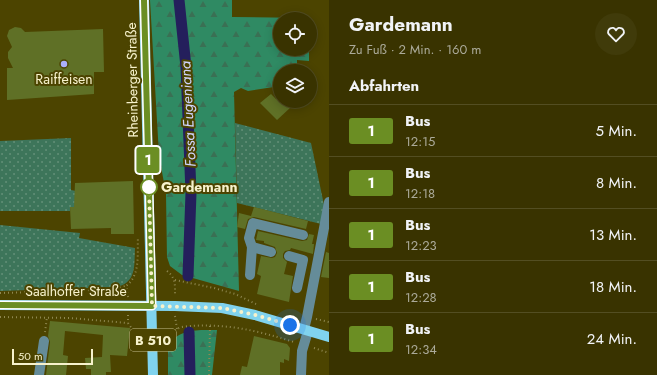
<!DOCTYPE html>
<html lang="de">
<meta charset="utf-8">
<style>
:root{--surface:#393300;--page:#403b0a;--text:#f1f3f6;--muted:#abaa99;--line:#534e22}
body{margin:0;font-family:Jost,sans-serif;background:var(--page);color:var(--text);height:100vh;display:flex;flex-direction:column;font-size:15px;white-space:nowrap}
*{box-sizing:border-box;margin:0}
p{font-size:13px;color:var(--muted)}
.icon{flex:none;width:22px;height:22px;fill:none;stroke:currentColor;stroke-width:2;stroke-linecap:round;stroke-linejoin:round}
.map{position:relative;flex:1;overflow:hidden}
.drawer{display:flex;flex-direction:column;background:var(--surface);width:328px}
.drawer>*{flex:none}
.badge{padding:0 8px;border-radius:3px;font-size:14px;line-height:26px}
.fabs{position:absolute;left:273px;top:12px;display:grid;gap:8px}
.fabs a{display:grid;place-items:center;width:44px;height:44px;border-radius:50%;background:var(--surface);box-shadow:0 2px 10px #0003,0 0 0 1px var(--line);font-size:20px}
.scale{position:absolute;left:12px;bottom:10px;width:81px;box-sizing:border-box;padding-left:4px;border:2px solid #f7f2cc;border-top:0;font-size:11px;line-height:14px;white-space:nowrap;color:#f7f2cc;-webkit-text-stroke:3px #4c4400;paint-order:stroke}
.you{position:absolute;width:20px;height:20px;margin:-10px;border:3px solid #fff;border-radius:50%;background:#1a73e8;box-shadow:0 0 0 6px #1a73e833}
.map>.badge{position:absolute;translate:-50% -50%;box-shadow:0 0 0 2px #fff}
h2{padding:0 20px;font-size:15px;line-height:36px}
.round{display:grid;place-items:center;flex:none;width:42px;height:42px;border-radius:21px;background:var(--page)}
.overview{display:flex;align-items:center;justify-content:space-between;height:68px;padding:0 20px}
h1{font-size:19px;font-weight:700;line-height:30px}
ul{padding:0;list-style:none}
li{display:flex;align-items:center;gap:12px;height:52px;padding:0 20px;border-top:1px solid var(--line)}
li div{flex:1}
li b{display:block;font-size:15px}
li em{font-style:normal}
li .badge{min-width:44px;font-weight:700;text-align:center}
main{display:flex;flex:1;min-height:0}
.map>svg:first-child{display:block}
</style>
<main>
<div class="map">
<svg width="329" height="375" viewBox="0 0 329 375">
<defs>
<pattern id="green-dots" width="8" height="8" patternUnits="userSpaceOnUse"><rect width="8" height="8" fill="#3d755a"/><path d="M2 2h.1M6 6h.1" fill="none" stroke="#639078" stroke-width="1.8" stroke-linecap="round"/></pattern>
<pattern id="forest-firs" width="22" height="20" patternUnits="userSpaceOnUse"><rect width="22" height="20" fill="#2f8a63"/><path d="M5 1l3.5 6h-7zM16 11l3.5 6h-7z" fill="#3a7054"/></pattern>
</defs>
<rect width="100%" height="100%" fill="#4c4400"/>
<g fill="url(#green-dots)">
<polygon points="235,123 311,143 324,205 321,224 237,203"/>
<polygon points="71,138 71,190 76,191 76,207 70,207 70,211 0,211 0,141"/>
<path d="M0,225L80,233L79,238L135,248C134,265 137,283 116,287L0,291Z"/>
</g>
<g fill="url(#forest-firs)">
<polygon points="150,0 232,0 232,17 309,18 280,19 280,49 309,49 309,61 297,60 297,71 280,71 280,86 248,91 241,88 234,92 239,291 182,275 170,266 167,257 166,194 159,155"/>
<path d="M217,330L212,375H168V345C180,328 199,330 217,330Z"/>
</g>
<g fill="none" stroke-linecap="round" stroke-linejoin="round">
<g stroke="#241f5c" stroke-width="11">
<polyline points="179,0 186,67 191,193 188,276"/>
<polyline points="189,332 190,375"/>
</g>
</g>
<g fill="#5f7026">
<polygon points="15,27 21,28 25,32 103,29 104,72 94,72 94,94 7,100 7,68 13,68 8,58 8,52 12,47 7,36 9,30"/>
<polygon points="271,94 276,99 279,96 280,101 284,101 290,108 277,120 260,103"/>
<polygon points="133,181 134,234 111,234 111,228 71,229 70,207 74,207 75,183"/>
<polygon points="254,207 308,221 306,229 254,217 248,219 245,229 237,227 239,213 251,216"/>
<polygon points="258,231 302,241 307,240 309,234 314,235 312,244 314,244 313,254 291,248 290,250 285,251 283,254 283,258 287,262 284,274 293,276 289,302 257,294 261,276 257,274 261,256 272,258 275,257 277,253 275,247 264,243 264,241 256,240"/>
<polygon points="326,252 329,253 329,278 321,277"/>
<polygon points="50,321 130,328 127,356 110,355 111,372 106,372 106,375 91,375 91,369 86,369 85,358 102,357 103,335 65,331 63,355 68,356 66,375 46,375 50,342 48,336"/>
<polygon points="254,336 287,344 290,348 289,361 284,359 284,363 280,362 280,375 240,375 242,366 247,367"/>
</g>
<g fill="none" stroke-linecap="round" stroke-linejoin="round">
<g stroke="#8f8850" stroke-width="2" stroke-dasharray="1 3" stroke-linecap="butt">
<path d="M167,271C176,278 175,285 175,296"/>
<polyline points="175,280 214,288 235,294 256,304"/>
<polyline points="0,293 77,291 117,288 126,286"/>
<path d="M128,297L126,286C141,275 137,253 138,237"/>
<polyline points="128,315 128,323 137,336"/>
<polyline points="175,316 177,329"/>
<polyline points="0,317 70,318 128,323"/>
<polyline points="316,319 329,322"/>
<polyline points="45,332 47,317"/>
<path d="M169,336L177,329L181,327C221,322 256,330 294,342"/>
<polyline points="314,348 329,353"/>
<polyline points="209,375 210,325"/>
</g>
<g stroke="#658c99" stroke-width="10">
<polyline points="252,247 271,252"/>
<polyline points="289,256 303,260 297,288"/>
<polyline points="250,275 252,247 249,238 253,223 303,235"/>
<polyline points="304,329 307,317 329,202"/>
<polyline points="39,375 44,341"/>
<polyline points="301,375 302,351 308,331"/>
</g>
<g stroke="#80d3ee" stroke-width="10">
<polyline points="144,0 153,375"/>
<polyline points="0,305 175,306 222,308 255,315 329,337"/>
</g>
</g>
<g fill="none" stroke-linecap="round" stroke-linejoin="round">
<defs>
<polyline id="line" points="0,305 152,306 144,0"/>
</defs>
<use href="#line" stroke="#fff" stroke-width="9"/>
<use href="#line" stroke="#6b8e23" stroke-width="6"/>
<polyline stroke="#f7f2cc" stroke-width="4" stroke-dasharray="0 7.2" points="149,187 152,306 222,308 255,315 290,325"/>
</g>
<circle fill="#abaffb" stroke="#4c4400" stroke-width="1.5" cx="64" cy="64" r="4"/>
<circle fill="#fff" stroke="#6b8e23" stroke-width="2" cx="149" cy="187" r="8"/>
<g text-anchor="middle" stroke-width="4" stroke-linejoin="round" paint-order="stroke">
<rect fill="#4c4400" stroke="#c4be8f" stroke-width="1" x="130" y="329" width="46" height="22" rx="3"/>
<g font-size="13" font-weight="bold" fill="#f7f2cc">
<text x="153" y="345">B 510</text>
</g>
<g font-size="14" fill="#f7f2cc" stroke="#4c4400">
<text x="64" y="84">Raiffeisen</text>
</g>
<g font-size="14" fill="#f7f2cc" stroke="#4c4400">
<text transform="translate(132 80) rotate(-91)" y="5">Rheinberger Straße</text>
<text x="76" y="296">Saalhoffer Straße</text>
</g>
<g font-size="14" font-weight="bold" fill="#f7f2cc" stroke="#4c4400" text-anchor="start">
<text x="161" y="192">Gardemann</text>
</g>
<g font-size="15" font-style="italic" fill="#cfd3fa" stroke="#4c4400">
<text transform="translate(188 114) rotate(-93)" y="5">Fossa Eugeniana</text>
</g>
</g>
</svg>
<div class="fabs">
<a><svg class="icon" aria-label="locate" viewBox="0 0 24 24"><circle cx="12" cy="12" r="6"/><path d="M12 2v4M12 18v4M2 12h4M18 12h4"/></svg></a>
<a><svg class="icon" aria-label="layers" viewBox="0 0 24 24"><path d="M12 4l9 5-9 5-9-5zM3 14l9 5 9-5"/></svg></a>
</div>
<div class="scale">50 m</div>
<div class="you" style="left:290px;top:325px"></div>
<b class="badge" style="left:148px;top:160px;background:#6b8e23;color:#fff">1</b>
</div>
<section class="drawer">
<div class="overview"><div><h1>Gardemann</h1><p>Zu Fuß · 2 Min. · 160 m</p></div><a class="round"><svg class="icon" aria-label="heart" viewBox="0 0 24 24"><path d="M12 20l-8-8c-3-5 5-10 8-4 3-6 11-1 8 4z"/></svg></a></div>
<h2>Abfahrten</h2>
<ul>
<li><span class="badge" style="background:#6b8e23;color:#fff">1</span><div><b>Bus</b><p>12:15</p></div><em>5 Min.</em></li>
<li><span class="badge" style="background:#6b8e23;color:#fff">1</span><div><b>Bus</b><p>12:18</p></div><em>8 Min.</em></li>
<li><span class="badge" style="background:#6b8e23;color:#fff">1</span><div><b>Bus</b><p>12:23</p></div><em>13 Min.</em></li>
<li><span class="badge" style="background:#6b8e23;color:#fff">1</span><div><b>Bus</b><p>12:28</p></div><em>18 Min.</em></li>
<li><span class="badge" style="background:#6b8e23;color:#fff">1</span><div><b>Bus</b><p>12:34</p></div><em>24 Min.</em></li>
</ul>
</section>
</main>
